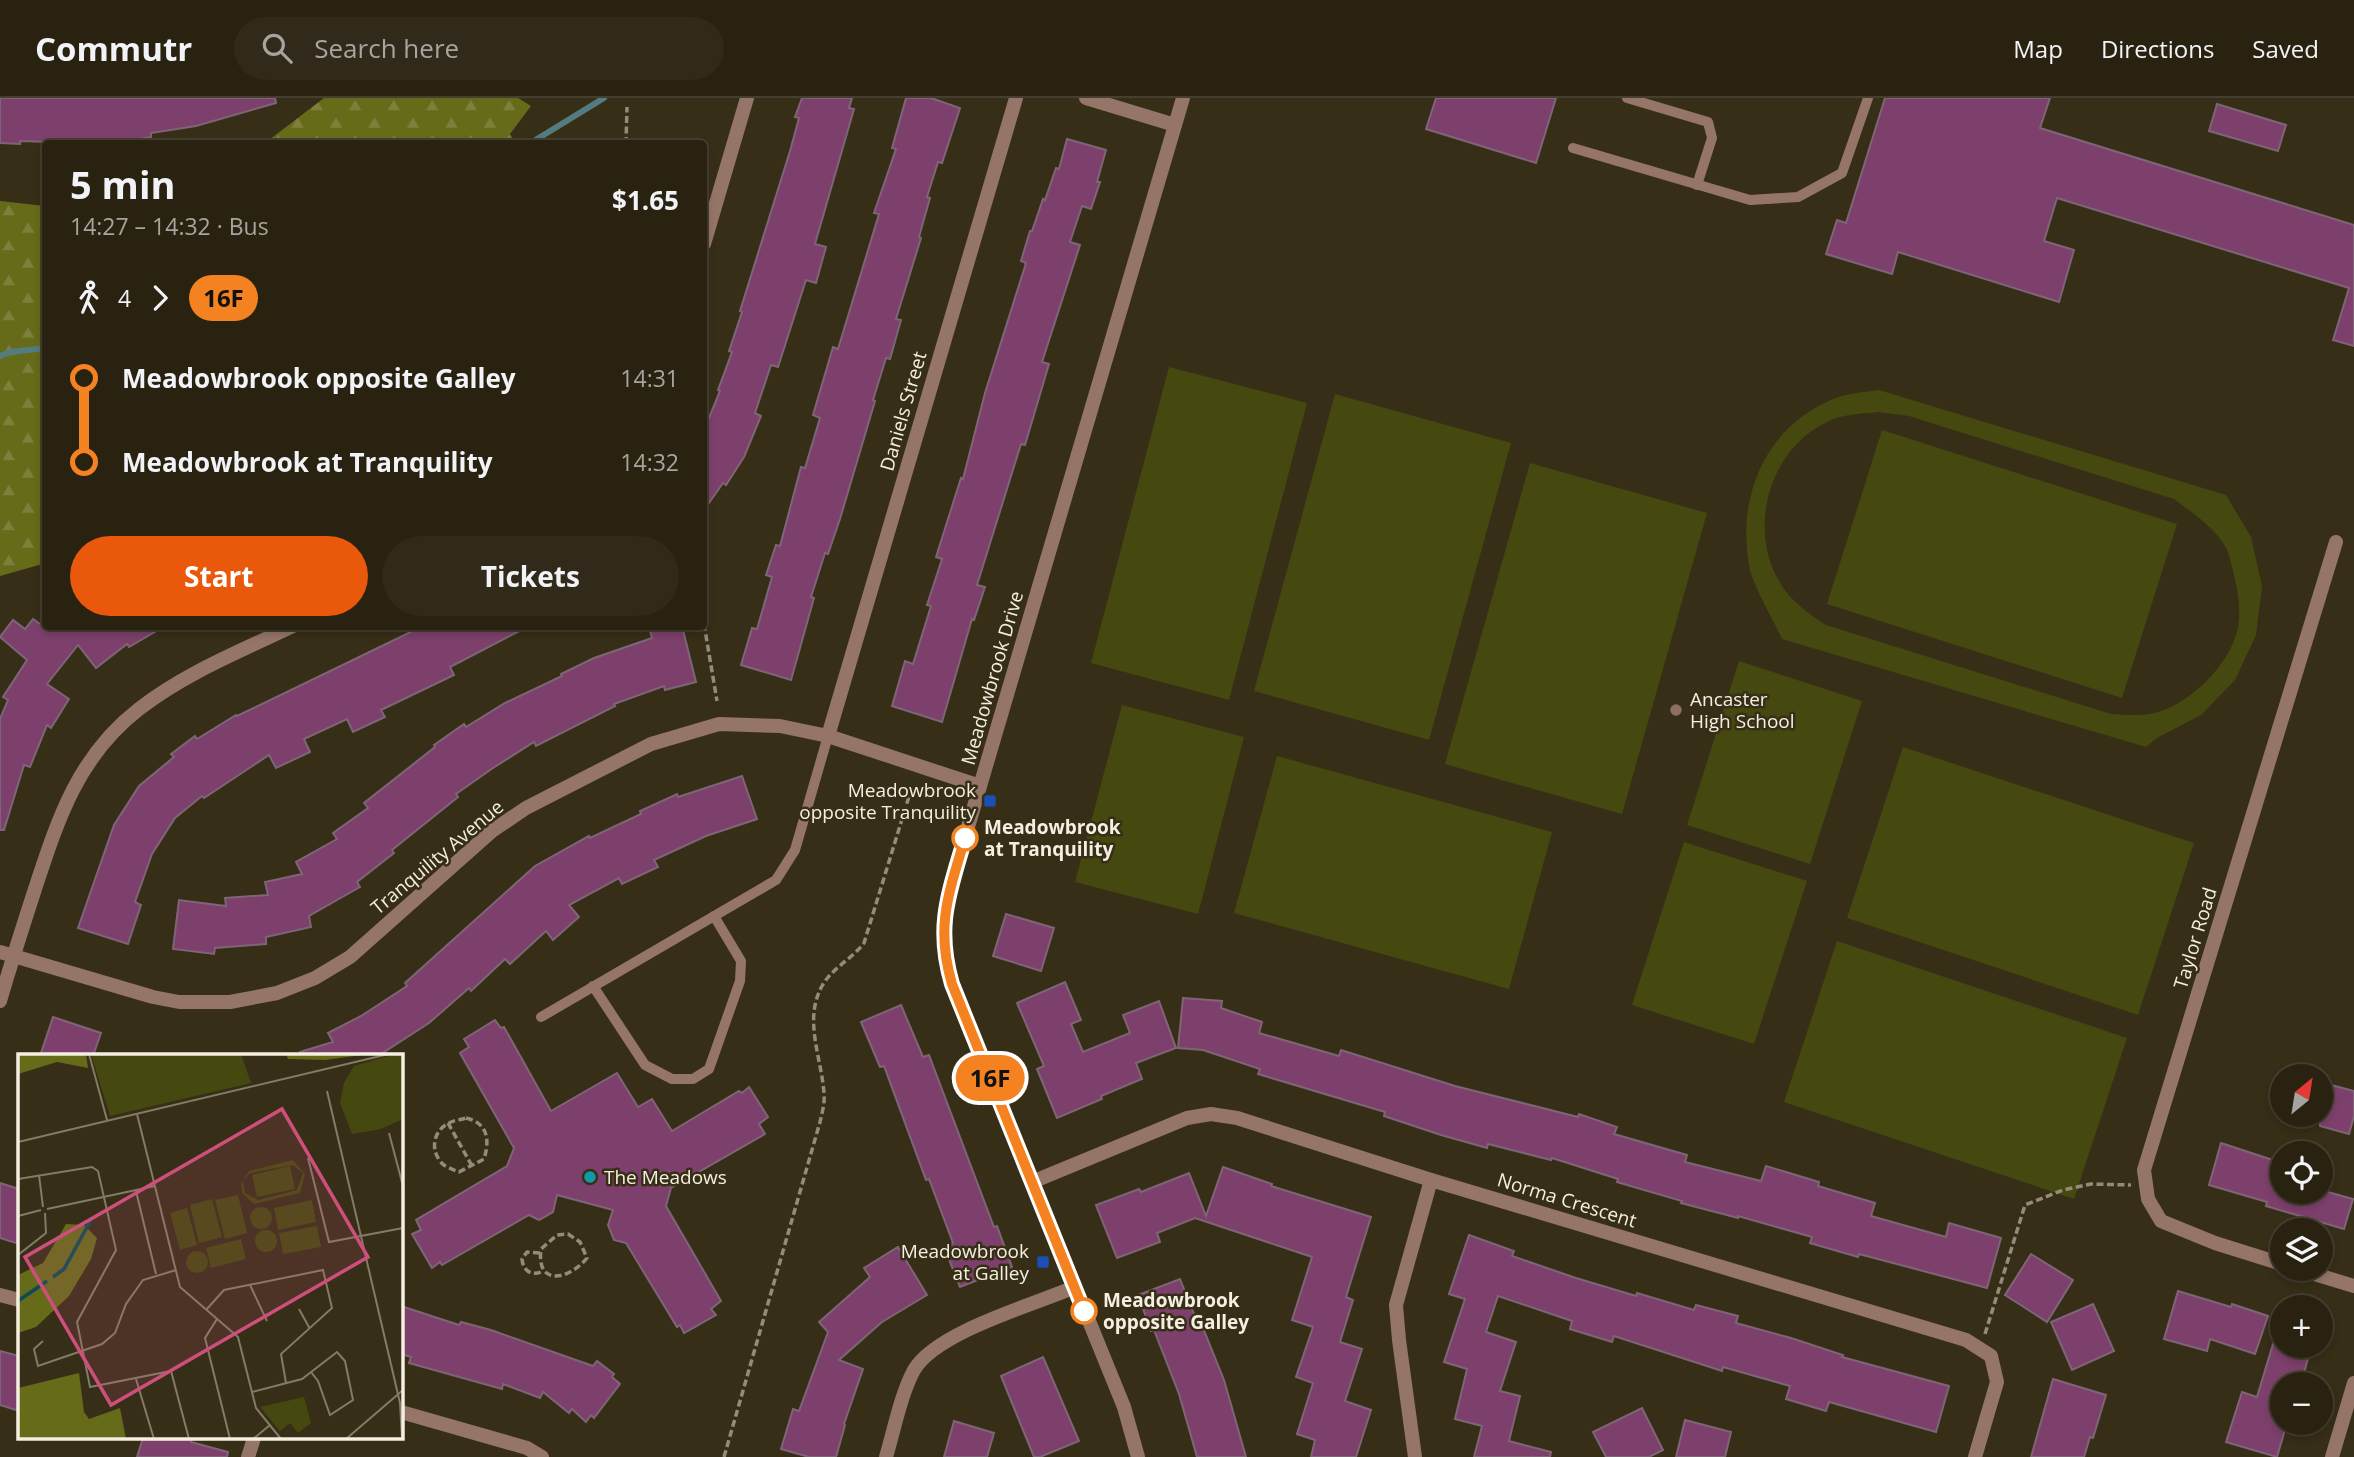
<!DOCTYPE html>
<meta charset="utf-8">
<style>
:root{--surface:#292211;--page:#312a1a;--text:#f1f3f6;--muted:#a5a49f;--line:#453f31;--accent:#ea580c}
body{margin:0;font-family:"Open Sans",sans-serif;background:var(--page);color:var(--text);height:100vh;display:flex;flex-direction:column;font-size:26px;white-space:nowrap}
*{box-sizing:border-box;margin:0}
p{font-size:23px;color:var(--muted)}
.icon{flex:none;width:38px;height:38px;fill:none;stroke:currentColor;stroke-width:2;stroke-linecap:round;stroke-linejoin:round}
.map{position:relative;flex:1;overflow:hidden}
.sheet{position:absolute;left:42px;top:42px;width:665px;height:490px;display:flex;flex-direction:column;background:var(--surface);border-radius:7px;box-shadow:0 4px 10px #0003,0 0 0 2px var(--line)}
.sheet>*{flex:none}
.badge{padding:0 14px;border-radius:23px;font-size:24px;line-height:46px}
.needle{width:46px;rotate:30deg}
.fabs{position:absolute;left:2270px;top:966px;display:grid;gap:14px}
.fabs a{display:grid;place-items:center;width:63px;height:63px;border-radius:50%;background:var(--surface);box-shadow:0 4px 10px #0003,0 0 0 2px var(--line);font-size:35px}
.map>.badge{position:absolute;translate:-50% -50%;box-shadow:0 0 0 4px #fff}
.legs{display:flex;align-items:center;gap:10px;height:77px;padding:0 28px;font-size:23px}
.legs p{margin-inline-start:auto}
.overview{display:flex;align-items:center;justify-content:space-between;height:119px;padding:0 28px}
h1{font-size:38px;font-weight:700;line-height:52px}
.cta{display:flex;gap:14px;margin-top:auto;padding:14px 28px}
.cta a{flex:1;height:80px;border-radius:42px;background:var(--accent);color:#fff;font-size:28px;font-weight:700;line-height:80px;text-align:center}
.cta a+a{background:var(--page);color:var(--text)}
ul{padding:0 28px;list-style:none}
li{display:flex;align-items:center;gap:24px;height:84px;font-size:26px}
li i{display:grid;place-items:center;width:10px;height:100%;margin:0 9px;background:currentColor}
li i::after{content:'';width:18px;height:18px;margin:-9px;border:5px solid;border-radius:50%;background:var(--surface)}
li p{margin-inline-start:auto}
li:first-child i{background:linear-gradient(#0000 50%,currentColor 0)}
li:last-child i{background:linear-gradient(currentColor 50%,#0000 0)}
header{display:flex;align-items:center;gap:42px;box-sizing:border-box;height:98px;padding:0 35px;background:var(--surface);border-bottom:2px solid var(--line)}
header strong{font-size:33px}
nav{display:flex;gap:38px;margin-inline-start:auto;font-size:24px}
.search{width:490px;height:63px;background:var(--page);display:flex;align-items:center;gap:18px;box-sizing:border-box;padding:0 24px;border-radius:38px;color:var(--muted);font-size:26px}
.map>svg:first-child{display:block}
</style>
<header>
<strong>Commutr</strong>
<div class="search"><svg class="icon" aria-label="search" viewBox="0 0 24 24"><circle cx="10" cy="10" r="6"/><path d="M15 15l6 6"/></svg>Search here</div>
<nav><a>Map</a><a>Directions</a><a>Saved</a></nav>
</header>
<div class="map">
<svg width="2354" height="1359" viewBox="0 0 2354 1359">
<defs>
<pattern id="forest-firs" width="22" height="20" patternUnits="userSpaceOnUse" patternTransform="scale(1.75)"><rect width="22" height="20" fill="#666b19"/><path d="M5 1l3.5 6h-7zM16 11l3.5 6h-7z" fill="#7c803a"/></pattern>
</defs>
<rect width="100%" height="100%" fill="#372e17"/>
<g fill="#45480f" fill-rule="evenodd">
<polygon points="1169,269 1307,305 1229,602 1091,565"/>
<path d="M1879,292L2226,397L2251,439L2262,488L2256,537L2235,582L2201,617L2157,640L2146,649L1782,541C1773,521 1755,491 1750,472C1735,400 1765,327 1836,300C1849,295 1865,294 1879,292ZM1878,314L1909,318L2174,401C2191,414 2213,428 2225,448C2229,455 2231,465 2233,473C2237,489 2240,504 2239,521C2237,558 2198,599 2164,612C2148,619 2129,617 2111,616L1826,527C1808,515 1790,503 1779,483C1748,430 1769,353 1825,325C1841,316 1860,316 1878,314Z"/>
<polygon points="1335,296 1511,345 1429,642 1254,593"/>
<polygon points="1882,332 2177,426 2122,600 1827,506"/>
<polygon points="1530,365 1707,415 1622,716 1445,666"/>
<polygon points="1739,563 1862,603 1810,766 1687,727"/>
<polygon points="1122,607 1244,639 1198,816 1075,784"/>
<polygon points="1903,649 2194,745 2138,917 1847,820"/>
<polygon points="1277,658 1552,734 1509,891 1234,815"/>
<polygon points="1684,744 1807,783 1754,946 1632,907"/>
<polygon points="1837,843 2127,940 2074,1101 1784,1004"/>
</g>
<g fill="url(#forest-firs)">
<polygon points="324,0 518,0 531,8 510,36 515,45 265,45"/>
<polygon points="0,103 45,108 46,465 0,478"/>
</g>
<g fill="none" stroke-linecap="round" stroke-linejoin="round">
<g stroke="#527c7f" stroke-width="6">
<polyline points="529,46 604,0"/>
<polyline points="0,258 10,254 46,250"/>
</g>
</g>
<g fill="#7d406c" stroke="#7e6576" stroke-width="2">
<polygon points="0,0 275,0 276,5 196,28 151,35 151,39 110,46 20,43 20,46 0,45"/>
<polygon points="802,0 852,0 849,10 854,11 815,146 826,149 816,185 806,182 778,269 771,267 755,315 761,318 744,359 726,387 723,385 704,412 704,332 720,293 718,292 732,254 729,253 742,214 740,213 790,53 799,20 795,19"/>
<polygon points="906,0 931,0 960,10 942,65 938,64 927,99 930,100 919,139 921,140 896,221 901,222 890,261 886,260 873,302 875,303 840,421 828,456 825,455 811,499 814,500 791,582 741,567 752,530 757,531 772,479 766,477 776,447 780,448 801,369 805,370 820,320 813,317 833,249 838,251 879,116 874,115 896,51 892,50"/>
<polygon points="1436,0 1556,0 1536,65 1426,31"/>
<polygon points="1885,0 2050,0 2040,30 2354,127 2354,248 2333,242 2349,190 2057,100 2044,143 2074,152 2059,204 1898,154 1892,176 1826,156 1837,122 1846,125"/>
<polygon points="2217,6 2286,27 2278,53 2209,33"/>
<polygon points="1067,41 1106,52 1097,84 1100,84 1091,111 1082,108 1070,144 1080,147 1042,264 1049,266 1025,347 1021,346 977,487 985,489 974,522 972,521 942,624 892,608 905,563 913,566 931,508 927,507 942,461 936,459 961,380 963,381 985,295 1026,165 1021,163 1030,133 1032,133 1043,101 1045,102 1056,70 1059,71"/>
<polygon points="33,521 43,528 165,528 129,549 127,546 96,570 78,547 47,586 69,601 51,630 47,627 30,669 24,667 4,732 0,732 0,621 8,602 3,599 27,562 0,539 13,522 25,531"/>
<polygon points="423,528 529,528 450,569 454,577 381,612 385,619 353,634 347,621 304,641 310,654 276,670 269,657 204,700 202,698 175,720 152,756 135,804 141,807 128,846 78,830 114,727 139,688 174,659 171,656 195,638 197,641 236,617 237,618"/>
<polygon points="667,528 682,528 696,584 665,592 664,588 614,606 615,608 536,648 534,644 493,670 456,696 458,699 392,752 394,755 357,784 360,789 309,818 311,829 266,839 266,846 215,850 214,856 173,851 179,802 226,808 225,800 268,797 265,784 302,776 296,764 337,741 333,735 368,710 364,705 435,649 434,647 464,626 466,629 505,605 562,578 561,576 594,560 652,540 650,533"/>
<polygon points="742,678 757,721 706,738 654,762 658,769 622,786 619,780 569,807 579,819 553,842 546,833 510,866 505,861 471,893 469,890 429,925 378,958 301,958 300,954 333,944 328,935 361,918 407,888 405,885 535,768 589,738 590,740 641,716 640,713 677,696 678,699"/>
<polygon points="1006,816 1054,830 1041,873 993,858"/>
<polygon points="1065,884 1081,922 1071,926 1083,954 1130,935 1123,917 1159,903 1176,950 1136,965 1142,981 1101,998 1102,1001 1057,1020 1037,971 1044,968 1017,905"/>
<polygon points="1183,900 1222,903 1221,910 1262,924 1259,935 1339,958 1341,952 1455,988 1578,1019 1579,1016 1617,1029 1614,1036 1687,1057 1685,1064 1761,1083 1766,1068 1819,1084 1818,1088 1875,1105 1871,1118 1946,1139 1949,1125 2001,1140 1987,1190 1859,1156 1858,1159 1810,1145 1812,1139 1738,1118 1738,1120 1681,1105 1682,1103 1617,1084 1618,1081 1552,1060 1551,1062 1488,1046 1487,1050 1441,1037 1384,1018 1385,1014 1258,976 1260,971 1203,952 1178,950"/>
<polygon points="901,907 923,959 929,957 994,1129 997,1128 1012,1169 960,1189 944,1149 953,1145 929,1081 926,1082 884,968 880,969 861,924"/>
<polygon points="53,919 101,935 93,958 40,958"/>
<polygon points="495,922 501,930 504,929 551,1013 617,975 638,1009 652,1001 672,1033 739,993 742,995 749,989 768,1019 759,1026 765,1036 671,1090 666,1108 721,1203 711,1211 716,1217 684,1235 680,1227 677,1229 626,1145 614,1142 608,1127 613,1112 557,1097 553,1114 539,1122 529,1117 442,1167 440,1164 432,1170 412,1136 421,1132 416,1122 507,1068 514,1050 460,955 469,949 464,941"/>
<polygon points="2320,984 2354,993 2354,1018 2349,1036 2320,1028"/>
<polygon points="2221,1045 2282,1065 2282,1094 2328,1094 2353,1101 2344,1131 2266,1108 2267,1104 2209,1087"/>
<polygon points="1223,1069 1272,1086 1271,1088 1371,1119 1346,1199 1353,1202 1340,1244 1362,1251 1345,1303 1371,1312 1356,1359 1311,1359 1315,1342 1297,1336 1313,1285 1296,1279 1313,1229 1292,1222 1312,1159 1195,1120 1157,1135 1160,1144 1117,1160 1096,1107 1139,1091 1141,1094 1189,1075 1206,1118"/>
<polygon points="0,1085 19,1091 19,1146 0,1140"/>
<polygon points="1469,1137 1514,1153 1512,1158 1576,1180 1636,1198 1637,1195 1694,1212 1696,1207 1738,1218 1736,1225 1791,1240 1843,1257 1842,1259 1949,1288 1936,1334 1829,1304 1826,1313 1786,1301 1790,1288 1723,1269 1722,1273 1614,1238 1612,1244 1570,1231 1572,1223 1498,1198 1486,1234 1516,1244 1500,1293 1520,1298 1509,1343 1551,1354 1550,1359 1474,1359 1482,1328 1455,1321 1467,1271 1444,1264 1465,1201 1449,1196"/>
<polygon points="898,1149 927,1197 882,1224 839,1262 863,1271 844,1326 845,1327 836,1359 809,1359 781,1351 793,1311 799,1313 828,1234 819,1224 870,1179 864,1170"/>
<polygon points="2031,1156 2073,1182 2047,1224 2005,1197"/>
<polygon points="1180,1181 1198,1226 1201,1225 1224,1282 1246,1359 1197,1359 1179,1296 1154,1232 1151,1233 1138,1197"/>
<polygon points="2178,1193 2231,1209 2232,1206 2268,1218 2255,1256 2210,1241 2207,1253 2164,1241"/>
<polygon points="2093,1206 2114,1253 2072,1272 2051,1224"/>
<polygon points="401,1208 459,1227 461,1224 491,1232 593,1268 597,1263 614,1276 612,1279 620,1286 594,1320 591,1317 586,1324 572,1311 569,1315 543,1294 540,1300 503,1286 502,1291 409,1265 411,1259 401,1256"/>
<polygon points="2273,1246 2309,1257 2301,1286 2282,1286 2282,1325 2287,1325 2277,1359 2226,1344 2242,1294 2257,1299"/>
<polygon points="0,1253 19,1258 19,1313 0,1307"/>
<polygon points="1043,1259 1079,1343 1040,1359 1034,1359 1001,1278"/>
<polygon points="2053,1281 2106,1297 2093,1340 2090,1339 2084,1359 2031,1359"/>
<polygon points="1642,1310 1663,1352 1649,1359 1606,1359 1593,1334"/>
<polygon points="1685,1322 1731,1334 1725,1359 1676,1359"/>
<polygon points="954,1323 994,1335 987,1359 944,1359"/>
<polygon points="143,1340 192,1340 191,1344 228,1354 227,1359 137,1359"/>
</g>
<g fill="none" stroke-linecap="round" stroke-linejoin="round">
<g stroke="#938c79" stroke-width="3.5" stroke-dasharray="7 3.5" stroke-linecap="butt">
<polyline points="626,46 627,9"/>
<polyline points="704,526 717,603"/>
<path d="M466,1020C488,1025 490,1042 484,1061L459,1074C452,1071 444,1069 440,1063C430,1050 434,1032 449,1025C454,1022 460,1022 466,1020Z"/>
<polyline points="448,1025 472,1068"/>
<path d="M568,1136L580,1144L587,1160C570,1181 536,1190 541,1151L557,1137Z"/>
<path d="M540,1155L527,1154L522,1161C523,1173 532,1179 543,1173"/>
<polyline points="1985,1236 2025,1107 2063,1092 2091,1086 2131,1087"/>
<path d="M724,1359L820,1024C822,1015 825,1005 824,996C822,961 803,922 822,888C832,870 852,861 864,845L911,692"/>
</g>
<g stroke="#967569" stroke-width="10">
<polyline points="1627,0 1708,24 1712,40 1697,87"/>
<polyline points="1573,50 1750,102 1798,99 1842,75 1868,0"/>
<polyline points="593,888 645,967 672,981 693,981 709,971 740,883 741,863 714,818"/>
<polyline points="541,919 776,782 795,752 828,638"/>
</g>
<g stroke="#967569" stroke-width="14">
<polyline points="1086,0 1175,27"/>
<polyline points="704,146 747,0"/>
<polyline points="828,638 1016,0"/>
<polyline points="0,854 153,899 179,904 230,904 277,895 315,880 350,859 492,733 526,710 651,646 719,626 780,628 828,638 980,688"/>
<path d="M0,903C11,865 23,828 35,791C58,721 78,658 139,611C185,575 241,553 293,528"/>
<polyline points="1032,1084 1187,1020 1211,1016 1237,1020 1431,1082 1966,1242 1991,1258 1997,1284 1975,1359"/>
<polyline points="2282,1166 2215,1145 2161,1123 2148,1101 2144,1072 2336,444"/>
<polyline points="2298,1171 2354,1188"/>
<polyline points="0,1197 19,1202"/>
<polyline points="401,1314 527,1350 542,1359"/>
<polyline points="248,1359 254,1340"/>
<path d="M886,1359C894,1332 901,1296 914,1272C936,1234 1033,1207 1075,1189"/>
<polyline points="1415,1359 1399,1242 1396,1207 1431,1082"/>
<polyline points="2332,1359 2354,1285"/>
</g>
<path stroke="#967569" stroke-width="14" d="M1138,1359L1124,1309L952,886C939,841 944,817 955,773L1183,0"/>
</g>
<g fill="none" stroke-linecap="round" stroke-linejoin="round">
<defs>
<path id="line-1" d="M965,740C949,795 935,828 952,886L1084,1213"/>
</defs>
<use href="#line-1" stroke="#fff" stroke-width="16"/>
<use href="#line-1" stroke="#f58220" stroke-width="10"/>
</g>
<circle fill="#8d6e63" stroke="#372e17" stroke-width="2.5" cx="1676" cy="612" r="7"/>
<g fill="#1a4fb4" stroke="#372e17" stroke-width="2.5">
<rect x="983" y="696" width="14" height="14" rx="3.5"/>
<rect x="1036" y="1157" width="14" height="14" rx="3.5"/>
</g>
<g fill="#fff" stroke="#f58220" stroke-width="3.5">
<circle cx="965" cy="740" r="12"/>
<circle cx="1084" cy="1213" r="12"/>
</g>
<circle fill="#0f9aa8" stroke="#372e17" stroke-width="2.5" cx="590" cy="1079" r="7"/>
<g text-anchor="middle" stroke-width="5" stroke-linejoin="round" paint-order="stroke">
<g font-size="19" fill="#f4efe0" stroke="#372e17">
<text transform="translate(903 313) rotate(-74)" y="7">Daniels Street</text>
<text transform="translate(992 580) rotate(-74)" y="7">Meadowbrook Drive</text>
<text transform="translate(437 759) rotate(-40)" y="7">Tranquility Avenue</text>
<text transform="translate(2195 840) rotate(-73)" y="7">Taylor Road</text>
<text transform="translate(1567 1102) rotate(17)" y="7">Norma Crescent</text>
</g>
<g font-size="19" fill="#f4efe0" stroke="#372e17" text-anchor="start">
<text x="1690" y="608">Ancaster<tspan x="1690" dy="22">High School</tspan></text>
<text x="976" y="699" text-anchor="end">Meadowbrook<tspan x="976" dy="22">opposite Tranquility</tspan></text>
<text x="604" y="1086">The Meadows</text>
<text x="1029" y="1160" text-anchor="end">Meadowbrook<tspan x="1029" dy="22">at Galley</tspan></text>
</g>
<g font-size="19" font-weight="bold" fill="#f4efe0" stroke="#372e17" text-anchor="start">
<text x="984" y="736">Meadowbrook<tspan x="984" dy="22">at Tranquility</tspan></text>
<text x="1103" y="1209">Meadowbrook<tspan x="1103" dy="22">opposite Galley</tspan></text>
</g>
</g>
<g transform="translate(18 956)">
<rect width="385" height="385" fill="#372e17"/>
<path d="M275,106L287,120L282,139L236,150L225,140L223,130L231,117ZM275,111L285,119L279,136L240,146L227,139L225,127L232,119ZM272,112L277,135L239,143L234,121ZM220,141L229,179L207,185L197,146ZM194,145L204,183L181,189L172,151ZM294,146L298,168L260,176L256,154ZM232 164a11 11 0 1 1 22 0a11 11 0 1 1-22 0ZM169,154L179,191L162,196L152,159ZM299,172L303,193L265,200L261,179ZM237 187a11 11 0 1 1 22 0a11 11 0 1 1-22 0ZM223,185L228,205L193,214L188,194ZM168 208a11 11 0 1 1 22 0a11 11 0 1 1-22 0Z" fill="#45480f" fill-rule="evenodd"/>
<path d="M0,0H68L70,14L39,8L0,20ZM268,0H351L307,6L270,5ZM48,170L66,171L79,184L73,205L51,242L18,273L0,279V221L25,209ZM61,319L66,358L71,365L102,354L108,385H0V334Z" fill="#666b19"/>
<path d="M73,0H223L233,29L92,62ZM377,0H385V65L363,75L334,80L322,49L326,29L336,12ZM286,343L293,369L280,379L272,369L262,377L242,353Z" fill="#45480f"/>
<path fill="none" stroke="#0d4b56" stroke-width="3.5" d="M35,223L46,215L74,164M0,247L29,227"/>
<path fill="none" stroke="#837b67" stroke-width="2" d="M71,0L89,66M309,37L382,349L384,385M119,60L162,233L220,283L238,354L263,385M371,79L385,132M0,88L371,0M290,104L311,188L385,174M21,121L25,153M0,125L74,113L80,117L98,196L59,268L72,333L153,317L171,385M118,137L138,220M29,155L137,132M0,162L23,156M0,201L28,179L27,159M232,231L249,267M281,255L292,275M188,256L206,236L305,216L314,254L263,300L268,329M199,265L187,284L212,385M25,287L16,295L20,312L84,290L97,279L108,250L125,226L158,216M118,325L136,385M234,338L284,325L319,298L327,307L335,346L312,361L300,327L293,318M235,385L252,371M328,385L385,336"/>
<path fill="#ce4e7c" fill-opacity="0.15" stroke="#ce4e7c" stroke-width="3.5" d="M264,55L350,203L93,351L7,203Z"/>
<rect width="385" height="385" fill="none" stroke="#f4efe0" stroke-width="3.5"/>
</g>
</svg>
<div class="fabs">
<a><svg class="needle" viewBox="-14 -14 28 28"><path d="M0-13l5 13h-10z" fill="#e53935"/><path d="M0 13l5-13h-10z" fill="#a5a49f"/></svg></a>
<a><svg class="icon" aria-label="locate" viewBox="0 0 24 24"><circle cx="12" cy="12" r="6"/><path d="M12 2v4M12 18v4M2 12h4M18 12h4"/></svg></a>
<a><svg class="icon" aria-label="layers" viewBox="0 0 24 24"><path d="M12 4l9 5-9 5-9-5zM3 14l9 5 9-5"/></svg></a>
<a>+</a>
<a>−</a>
</div>
<b class="badge" style="left:990px;top:980px;background:#f58220;color:#111">16F</b>
<section class="sheet">
<div class="overview"><div><h1>5 min</h1><p>14:27 – 14:32 · Bus</p></div><b>$1.65</b></div>
<div class="legs"><svg class="icon" aria-label="walk" viewBox="0 0 24 24"><circle cx="13" cy="4" r="2"/><path d="M13 8l-2 6 4 7M11 14l-3 7M7 12l3-4h3l4 4"/></svg>4<svg class="icon" aria-label="forward" viewBox="0 0 24 24"><path d="M9 5l7 7-7 7"/></svg><b class="badge" style="background:#f58220;color:#111">16F</b></div>
<ul>
<li><i style="color:#f58220"></i><b>Meadowbrook opposite Galley</b><p>14:31</p></li>
<li><i style="color:#f58220"></i><b>Meadowbrook at Tranquility</b><p>14:32</p></li>
</ul>
<div class="cta"><a>Start</a><a>Tickets</a></div>
</section>
</div>
